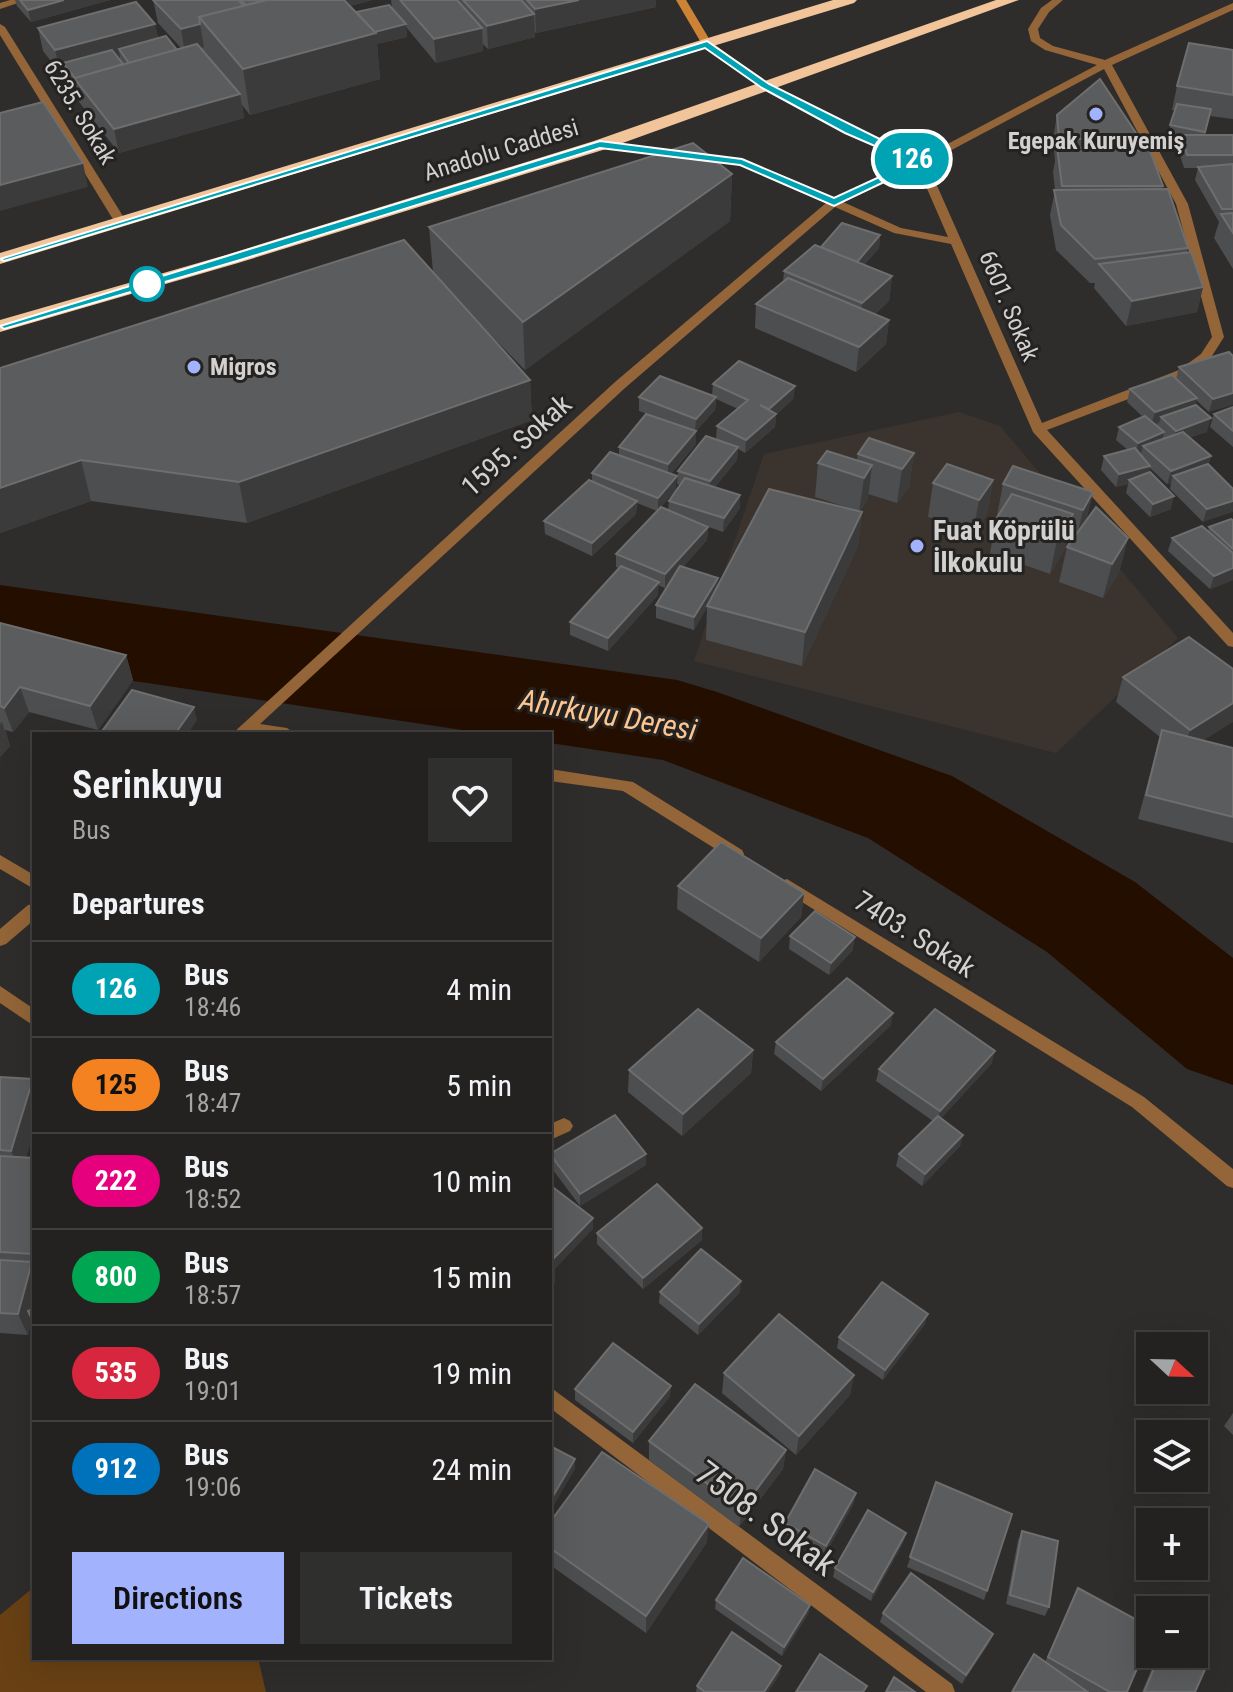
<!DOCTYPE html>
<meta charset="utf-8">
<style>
:root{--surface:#232220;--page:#2f2f2d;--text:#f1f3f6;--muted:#a3a4a5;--line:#403f3e;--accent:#a3b2fd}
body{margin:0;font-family:"Roboto Condensed",sans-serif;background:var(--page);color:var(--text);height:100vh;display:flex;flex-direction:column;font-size:30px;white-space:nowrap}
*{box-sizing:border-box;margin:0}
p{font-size:26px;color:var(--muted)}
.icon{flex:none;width:44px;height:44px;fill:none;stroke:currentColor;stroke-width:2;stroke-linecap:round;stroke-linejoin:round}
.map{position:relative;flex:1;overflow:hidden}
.panel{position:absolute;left:32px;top:732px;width:520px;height:928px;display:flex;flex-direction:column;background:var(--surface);border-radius:0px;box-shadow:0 8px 32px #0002,0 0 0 2px var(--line)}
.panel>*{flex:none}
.badge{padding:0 16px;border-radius:26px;font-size:28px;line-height:52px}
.needle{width:52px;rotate:112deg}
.tools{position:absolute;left:1136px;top:1332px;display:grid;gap:16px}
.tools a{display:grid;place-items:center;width:72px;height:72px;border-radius:0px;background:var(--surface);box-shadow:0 8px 32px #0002,0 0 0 2px var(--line);font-size:40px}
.map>.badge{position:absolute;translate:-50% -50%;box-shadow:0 0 0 4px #fff}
h2{padding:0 40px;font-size:30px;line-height:72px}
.round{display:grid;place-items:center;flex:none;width:84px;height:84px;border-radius:0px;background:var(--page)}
.head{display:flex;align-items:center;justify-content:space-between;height:136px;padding:0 40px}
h1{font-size:38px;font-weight:600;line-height:60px}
.action{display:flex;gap:16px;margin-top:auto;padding:16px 40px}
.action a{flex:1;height:92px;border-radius:0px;background:var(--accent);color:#111;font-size:32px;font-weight:600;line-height:92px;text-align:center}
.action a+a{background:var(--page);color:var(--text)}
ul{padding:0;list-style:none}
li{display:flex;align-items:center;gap:24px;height:96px;padding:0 40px;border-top:2px solid var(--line)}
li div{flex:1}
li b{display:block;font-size:30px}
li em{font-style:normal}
li .badge{min-width:88px;font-weight:700;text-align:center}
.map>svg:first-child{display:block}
</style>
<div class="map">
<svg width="1233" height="1692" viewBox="0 0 1233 1692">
<rect width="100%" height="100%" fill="#2f2d2b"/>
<polygon fill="#3b342e" points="959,412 1000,426 1178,638 1056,753 694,661 764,454"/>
<polygon fill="#684014" points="34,1587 34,1658 258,1658 266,1692 0,1692 0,1615"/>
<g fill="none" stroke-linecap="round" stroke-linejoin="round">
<polygon fill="#240e00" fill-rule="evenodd" points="0,585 677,680 717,692 952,776 1135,882 1233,958 1233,1085 1187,1069 1047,952 868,838 663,760 550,743 550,734 489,734 0,661"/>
<g fill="#936538" fill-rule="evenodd">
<polygon points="10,0 27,0 0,9 0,3"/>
<path d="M1052,0H1063L1049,12L1038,29L1040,38L1053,46L1105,60L1233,3V10L1112,65L1188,204L1224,337L1210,359L1189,376L1047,430L1233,633V647L1228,646L1033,432L951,244L894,233L835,207L625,388L260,724L287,728L295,734H232L615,382L826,203L740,165L600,148L596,147V143L742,159L833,198L912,162L845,133L761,88V84H769L853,129L921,158L1097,65L1045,50L1031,41L1028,29L1041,8ZM1104,69L1176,204L1212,337L1201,354L1179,370L1042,423L927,163ZM918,168L948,237L901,228L843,202Z"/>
<polygon points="0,24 5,27 126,221 124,223 114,221 0,35"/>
<polygon points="550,769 633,782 742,850 744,854 742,858 730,858 623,791 550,781"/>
<polygon points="0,855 34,875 34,889 0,869"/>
<polygon points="787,879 1144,1097 1233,1169 1233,1188 1227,1186 1132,1107 781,889 779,885 781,881"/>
<polygon points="34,904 34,920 6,944 0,946 0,929 28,905"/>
<polygon points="0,986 34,1009 34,1026 0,1003"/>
<polygon points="564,1118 570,1121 573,1126 570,1131 550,1140 550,1124"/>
<polygon points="550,1387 952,1684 955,1692 926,1692 550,1408"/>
</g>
<polygon fill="#cc8335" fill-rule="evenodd" points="676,0 686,0 711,42 769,84 769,88 761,88 703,46"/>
<g fill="#f1c49a" fill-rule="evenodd">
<polygon points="833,0 857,0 854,3 0,264 0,253"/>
<polygon points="996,0 1019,0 606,149 238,263 0,332 0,320 226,255 594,141"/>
</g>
</g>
<g fill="#4d4e50" fill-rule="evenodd">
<polygon points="15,0 110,0 31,22 17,6"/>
<polygon points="153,0 372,0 350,6 356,12 392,8 391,0 656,0 656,7 536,33 535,32 535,37 488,49 483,44 483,51 436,63 406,27 407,37 377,44 380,79 250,115 242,105 244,118 119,153 79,102 77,89 66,76 65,73 61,74 43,51 38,28 155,24 158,38 177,50 182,49 158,23"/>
<polygon points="1233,50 1233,119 1210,116 1205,135 1233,135 1233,269 1214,238 1219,222 1195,180 1198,168 1184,168 1178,148 1180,140 1167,138 1175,110 1172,110 1177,86"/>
<polygon points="1057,115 1142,142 1140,151 1163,186 1162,189 1188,248 1187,252 1203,287 1197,312 1126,326 1094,288 1095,283 1090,283 1056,250 1050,215 1055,190 1053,172 1055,161 1053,139"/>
<polygon points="732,174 730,221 525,370 476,320 530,380 532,420 247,523 91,501 0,533 0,368 433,272 429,227"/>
<polygon points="880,235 879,248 864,265 892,276 889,301 875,314 889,320 886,344 856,372 755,328 756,304 783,282 784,271 821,247"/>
<polygon points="1229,352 1209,412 1196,400 1195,405 1207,432 1190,437 1211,456 1208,465 1233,489 1203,522 1170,489 1171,483 1167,484 1150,468 1148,473 1171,509 1150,517 1126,493 1128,484 1116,487 1101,470 1104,456 1128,450 1116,440 1119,427 1143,417 1127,402 1130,389 1176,379 1179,367"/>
<path d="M713,384L795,386L793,399L776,415L775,427L745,453L738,449L737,460L715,487L740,508L723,532L706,526L708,527L707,540L683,567L717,587L855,510L815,497L818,463L857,460L858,454L914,453L909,487L897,503L868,494V499L860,511L862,512L858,546L802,666L706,640L707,607L694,630L656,618V605L672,579L665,588L658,585V595L608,651L570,635V622L619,568L616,567V554L657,511L637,503L636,514L592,556L545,534L544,521L592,481V473L619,455V447L664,420L639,411V397L712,395ZM716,399L738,409L717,426L716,439L678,471L677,484L681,485L669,501L668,510L661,507L676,489L671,474L696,444V431L715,410Z"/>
<polygon points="1233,407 1233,447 1210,427 1214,414"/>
<polygon points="993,480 987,514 973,534 928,517 933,483"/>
<polygon points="1003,484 1093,492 1086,521 1128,538 1119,572 1103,598 1059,582 1067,547 1071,542 1066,541 1065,548 1050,574 990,553"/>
<polygon points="1233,520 1233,580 1210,589 1168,551 1172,538 1208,531 1209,527"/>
<polygon points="0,623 126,655 133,680 98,730 29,712 13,732 5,730 10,746 0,757"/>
<polygon points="1123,677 1204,741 1233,748 1233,843 1138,819 1160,737 1116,702"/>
<polygon points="678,886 804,893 801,917 759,962 677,909"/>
<polygon points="790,936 853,950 829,975 789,949"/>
<polygon points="891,1025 821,1091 774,1054 776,1042"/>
<polygon points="753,1050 751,1073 682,1136 628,1092 629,1070"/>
<polygon points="992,1063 941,1118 963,1135 960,1146 922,1186 896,1166 899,1154 933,1121 876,1081 879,1069"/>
<polygon points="0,1077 33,1079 34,1080 34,1130 26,1157 34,1158 34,1324 32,1320 28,1335 0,1333"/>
<polygon points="550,1154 646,1165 580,1206 550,1166"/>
<polygon points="702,1228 702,1240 643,1289 597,1244 597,1233"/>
<polygon points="660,1292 740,1292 698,1335 659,1303"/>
<polygon points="925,1324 883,1380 837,1348 839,1337"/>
<polygon points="724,1373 854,1375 850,1395 796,1455 722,1393"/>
<polygon points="575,1389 670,1396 633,1443 575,1400"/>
<polygon points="1233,1413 1233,1435 1224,1426"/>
<polygon points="649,1441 786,1450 783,1469 739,1527 649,1460"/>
<polygon points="936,1482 987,1591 984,1600 907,1567"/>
<polygon points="854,1503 824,1556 784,1533 785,1523"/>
<polygon points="550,1522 707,1542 646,1633 550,1565"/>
<polygon points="1022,1531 1049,1607 1045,1616 1006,1604 1018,1540"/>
<polygon points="906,1533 903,1543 871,1601 833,1577 835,1568"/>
<polygon points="1078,1588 1127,1692 1090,1692 1045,1662"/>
<polygon points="716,1600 810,1605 808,1614 782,1656 715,1609"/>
<polygon points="883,1613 993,1634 989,1643 962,1684 880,1622"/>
<polygon points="1158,1654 1188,1654 1195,1692 1142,1692"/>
<polygon points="781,1666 779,1675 768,1692 696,1692 697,1686"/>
</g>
<g fill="#3b3b3b">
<polygon points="64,0 110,0 31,22 28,10"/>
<polygon points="319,0 372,0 321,14"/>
<polygon points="579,0 656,0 656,7 536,33 535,9"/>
<polygon points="534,14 535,37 488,49 487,26"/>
<polygon points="155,24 160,47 119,49 120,58 70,72 63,63 65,73 61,74 55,50"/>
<polygon points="200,24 204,47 185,53 181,29"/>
<polygon points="406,24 407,37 377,44 380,79 250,115 243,69 361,35"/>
<polygon points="482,28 483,51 436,63 434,39"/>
<polygon points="240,94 244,118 119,153 114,129"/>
<polygon points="83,163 88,187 0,211 0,185"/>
<polygon points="732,174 730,221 525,370 523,322"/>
<polygon points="880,235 879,248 854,276 855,263"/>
<polygon points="892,276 889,301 859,328 862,303"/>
<polygon points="1203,287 1197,312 1126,326 1132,301"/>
<polygon points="889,320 886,344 856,372 859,347"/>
<polygon points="530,380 532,420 247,523 239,482"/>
<polygon points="795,386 793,399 776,415 775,427 745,453 746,440 769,409"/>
<polygon points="1233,393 1233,405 1209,412 1213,399"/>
<polygon points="716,397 715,410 695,432 696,419"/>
<polygon points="1197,398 1193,411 1161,417 1159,423 1151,425 1155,412"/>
<polygon points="1211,418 1207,432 1172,444 1176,431"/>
<polygon points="696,431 696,444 668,477 668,464"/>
<polygon points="1164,432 1161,445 1143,446 1141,453 1135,456 1138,443"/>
<polygon points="738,447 737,460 709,495 710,481"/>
<polygon points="914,453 909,487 897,503 902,469"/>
<polygon points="1211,456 1207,469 1173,476 1171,483 1167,484 1171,471"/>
<polygon points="81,460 91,501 0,533 0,488"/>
<polygon points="872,465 868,499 859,512 864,478"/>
<polygon points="1150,466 1147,479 1129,480 1128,484 1116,487 1119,474"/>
<polygon points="677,476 676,489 658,511 658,498"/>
<polygon points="993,480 987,514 973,534 979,500"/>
<polygon points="1093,492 1085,526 1075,544 1083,510"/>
<polygon points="740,495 740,508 723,532 724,518"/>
<polygon points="1174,496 1171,509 1150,517 1153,504"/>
<polygon points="637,501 636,514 592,556 592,543"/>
<polygon points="1233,501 1233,512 1203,522 1207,509"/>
<polygon points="862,512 858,546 802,666 805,632"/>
<polygon points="1073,514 1065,548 1050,574 1057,540"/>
<polygon points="708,527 707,540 665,588 665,574"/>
<polygon points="1128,538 1119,572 1103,598 1112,564"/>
<polygon points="1233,568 1233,580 1210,589 1214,576"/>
<polygon points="718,578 717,591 694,630 694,617"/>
<polygon points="659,582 658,595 608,651 608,638"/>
<polygon points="126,655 133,680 98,730 90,706"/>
<polygon points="20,687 29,712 13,732 4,708"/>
<polygon points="1233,703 1233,722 1182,754 1190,730"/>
<polygon points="194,707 197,720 188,734 175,734"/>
<polygon points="2,722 10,746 0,757 0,724"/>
<polygon points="804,893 801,917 759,962 761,938"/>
<polygon points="855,937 853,950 829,975 831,963"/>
<polygon points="893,1013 891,1025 821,1091 823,1079"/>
<polygon points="753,1050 751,1073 682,1136 683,1114"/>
<polygon points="995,1051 992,1063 937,1123 940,1111"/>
<polygon points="33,1079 34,1130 21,1173 11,1151"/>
<polygon points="963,1135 960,1146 922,1186 925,1174"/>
<polygon points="646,1154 646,1165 580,1206 580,1194"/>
<polygon points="593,1218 593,1229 555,1269 555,1283 550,1290 550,1268 552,1260"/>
<polygon points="702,1228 702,1240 643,1289 643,1278"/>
<polygon points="32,1262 34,1267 34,1313 28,1335 18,1314"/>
<polygon points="741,1281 740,1292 698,1335 699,1324"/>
<polygon points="928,1314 925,1324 883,1380 885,1370"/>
<polygon points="854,1375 850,1395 796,1455 799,1436"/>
<polygon points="671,1386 670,1396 633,1443 633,1432"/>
<polygon points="786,1450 783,1469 739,1527 742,1509"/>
<polygon points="575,1459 575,1469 550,1512 550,1501"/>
<polygon points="856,1493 854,1503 824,1556 826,1546"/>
<polygon points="709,1524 707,1542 646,1633 646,1616"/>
<polygon points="906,1533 903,1543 871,1601 873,1592"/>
<polygon points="810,1605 808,1614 782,1656 784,1647"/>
<polygon points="993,1634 989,1643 962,1684 966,1675"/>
<polygon points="781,1666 779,1675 768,1692 764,1692"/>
</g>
<g fill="#5b5c5d" stroke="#6e6e6f" stroke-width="2">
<polygon points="20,0 64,0 28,10"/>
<polygon points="153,0 238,0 244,6 199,17 200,24 181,29"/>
<polygon points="240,0 267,0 246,5"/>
<polygon points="267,0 344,0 376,33 243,69 199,17"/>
<polygon points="400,0 457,0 482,28 434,39"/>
<polygon points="463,0 521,0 534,14 487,26"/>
<polygon points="527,0 579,0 535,9"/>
<polygon points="136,2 155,24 55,50 38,28"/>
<polygon points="389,5 406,24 375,32 356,12"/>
<polygon points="166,36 177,50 129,63 119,49"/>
<polygon points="1189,43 1233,50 1233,95 1177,86"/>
<polygon points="197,44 240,94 114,129 74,78"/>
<polygon points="112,50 123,64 75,78 63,63"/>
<polygon points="1100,79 1142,142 1059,138 1057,115"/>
<polygon points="43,102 83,163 0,185 0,113"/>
<polygon points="1177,104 1211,109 1205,132 1170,125"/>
<polygon points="1181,135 1233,135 1233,155 1187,155"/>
<polygon points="693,143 732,174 523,322 429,227"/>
<polygon points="1057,147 1150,151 1163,186 1062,186"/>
<polygon points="1233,164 1233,209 1222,209 1198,167"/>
<polygon points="1168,189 1188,248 1095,259 1061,225 1054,190"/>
<polygon points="1233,213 1233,233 1221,214"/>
<polygon points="842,223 880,235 857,262 821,247"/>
<polygon points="404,240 530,380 239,482 81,460 0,488 0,368"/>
<polygon points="815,245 892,276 862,303 784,271"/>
<polygon points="1191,252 1203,287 1132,301 1099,264"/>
<polygon points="788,278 889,320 859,347 756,304"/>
<polygon points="1229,352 1233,356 1233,393 1213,399 1179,367"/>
<polygon points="739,361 795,386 769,409 760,405 776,414 746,440 717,426 748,400 713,384"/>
<polygon points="1172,375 1197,398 1155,412 1130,389"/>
<polygon points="660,376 716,397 696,419 639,397"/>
<polygon points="1196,405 1211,418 1176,431 1161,417"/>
<polygon points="1233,407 1233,431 1214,414"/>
<polygon points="646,414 696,431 668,464 619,447"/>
<polygon points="1145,416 1164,432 1138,443 1119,427"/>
<polygon points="1183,432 1211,456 1171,471 1143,446"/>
<polygon points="706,436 738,447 710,481 678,471"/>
<polygon points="869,438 914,453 902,469 858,454"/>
<polygon points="1135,448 1150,466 1119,474 1104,456"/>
<polygon points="827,451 872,465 864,478 818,463"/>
<polygon points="610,452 677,476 658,498 592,473"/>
<polygon points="947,464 993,480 979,500 933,483"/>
<polygon points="1208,464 1233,489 1233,501 1207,509 1173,476"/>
<polygon points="1013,466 1093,492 1083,510 1003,484"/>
<polygon points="1150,472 1174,496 1153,504 1129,480"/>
<polygon points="685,478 740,495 724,518 669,501"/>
<polygon points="589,480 637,501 592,543 544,521"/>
<polygon points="769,489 862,512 805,632 707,606"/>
<polygon points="1012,494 1073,514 1057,540 996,519"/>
<polygon points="661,507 708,527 665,574 616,554"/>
<polygon points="1096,507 1128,538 1112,564 1067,547"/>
<polygon points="1231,519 1233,520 1233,549 1209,527"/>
<polygon points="1202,526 1233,553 1233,568 1214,576 1172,538"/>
<polygon points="621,566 659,582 608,638 570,622"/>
<polygon points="680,566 718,578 694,617 656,605"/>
<polygon points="0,623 126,655 90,706 20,687 4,708 0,706"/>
<polygon points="1189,637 1233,669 1233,703 1190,730 1123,677"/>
<polygon points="132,690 194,707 175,734 100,734"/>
<polygon points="1162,730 1233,748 1233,817 1146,795"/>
<polygon points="721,842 804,893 761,938 678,886"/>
<polygon points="815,911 855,937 831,963 790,936"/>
<polygon points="847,978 893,1013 823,1079 776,1042"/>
<polygon points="698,1009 753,1050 683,1114 629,1070"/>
<polygon points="935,1009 995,1051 940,1111 879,1069"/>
<polygon points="0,1077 33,1079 11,1151 0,1150"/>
<polygon points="615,1115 646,1154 580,1194 550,1154"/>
<polygon points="938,1116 963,1135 925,1174 899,1154"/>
<polygon points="0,1156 34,1158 34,1254 0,1252"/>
<polygon points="657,1184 702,1228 643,1278 597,1233"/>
<polygon points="550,1185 593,1218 552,1260 550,1258"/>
<polygon points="701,1249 741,1281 699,1324 660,1292"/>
<polygon points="0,1260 32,1262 18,1314 0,1313"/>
<polygon points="882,1282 928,1314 885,1370 839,1337"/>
<polygon points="34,1308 34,1324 28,1311"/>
<polygon points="779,1314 854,1375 799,1436 724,1373"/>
<polygon points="613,1343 671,1386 633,1432 575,1389"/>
<polygon points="695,1384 786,1450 742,1509 649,1441"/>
<polygon points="550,1446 575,1459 550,1501"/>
<polygon points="602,1452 709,1524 646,1616 550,1548 550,1522"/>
<polygon points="815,1469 856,1493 826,1546 785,1523"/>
<polygon points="936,1482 1012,1514 987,1591 910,1557"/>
<polygon points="868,1510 906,1533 873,1592 835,1568"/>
<polygon points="1022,1531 1058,1541 1049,1607 1010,1595"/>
<polygon points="743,1558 810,1605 784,1647 716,1600"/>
<polygon points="911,1573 993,1634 966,1675 883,1613"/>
<polygon points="1078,1588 1150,1627 1150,1638 1127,1692 1110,1692 1048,1657"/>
<polygon points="732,1632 781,1666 764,1692 705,1692 697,1686"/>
<polygon points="820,1654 867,1686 863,1692 796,1692"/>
<polygon points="1034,1654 1088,1692 1012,1692"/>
<polygon points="1160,1654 1188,1654 1207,1665 1195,1692 1144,1692"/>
<polygon points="894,1677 915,1692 886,1692"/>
</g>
<polygon fill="#00a3b4" stroke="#fff" stroke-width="2" points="707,41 769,84 926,162 834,206 740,165 600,148 237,261 4,329 0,326 600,141 742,159 834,198 912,162 845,133 762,88 705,48 4,261 0,259"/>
<g fill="#a3b2fd" stroke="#252321" stroke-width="3">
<circle cx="1096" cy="114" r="8"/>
<circle cx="194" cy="367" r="8"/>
<circle cx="917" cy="546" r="8"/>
</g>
<circle fill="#fff" stroke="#00a3b4" stroke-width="4" cx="147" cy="284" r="16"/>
<g text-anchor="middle" stroke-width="6" stroke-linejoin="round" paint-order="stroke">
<g font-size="24" fill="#d2d1cf" stroke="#252321">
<text transform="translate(80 112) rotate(59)" y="8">6235. Sokak</text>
<text transform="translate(501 150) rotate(-17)" y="8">Anadolu Caddesi</text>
<text transform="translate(1009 306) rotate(67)" y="8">6601. Sokak</text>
</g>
<g font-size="24" font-weight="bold" fill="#d2d1cf" stroke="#252321">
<text x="1096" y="149">Egepak Kuruyemiş</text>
<text x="210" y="375" text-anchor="start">Migros</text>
</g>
<g font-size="28" fill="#d2d1cf" stroke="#252321">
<text transform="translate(516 445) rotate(-42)" y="10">1595. Sokak</text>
<text transform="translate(915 934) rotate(32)" y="10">7403. Sokak</text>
</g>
<g font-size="28" font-weight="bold" fill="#d2d1cf" stroke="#252321" text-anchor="start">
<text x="933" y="540">Fuat Köprülü<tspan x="933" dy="32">İlkokulu</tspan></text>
</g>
<g font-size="30" font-style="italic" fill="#fec590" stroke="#252321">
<text transform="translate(608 715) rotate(10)" y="10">Ahırkuyu Deresi</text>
</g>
<g font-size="34" fill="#d2d1cf" stroke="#252321">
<text transform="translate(766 1518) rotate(37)" y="12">7508. Sokak</text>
</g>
</g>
</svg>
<div class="tools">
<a><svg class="needle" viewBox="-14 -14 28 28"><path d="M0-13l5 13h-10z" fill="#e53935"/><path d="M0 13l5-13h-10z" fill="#a3a4a5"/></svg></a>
<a><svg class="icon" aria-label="layers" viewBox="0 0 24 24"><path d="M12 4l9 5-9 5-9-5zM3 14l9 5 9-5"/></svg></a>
<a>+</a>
<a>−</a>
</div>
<b class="badge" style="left:912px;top:159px;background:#00a3b4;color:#fff">126</b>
<section class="panel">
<div class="head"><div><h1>Serinkuyu</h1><p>Bus</p></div><a class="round"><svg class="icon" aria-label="heart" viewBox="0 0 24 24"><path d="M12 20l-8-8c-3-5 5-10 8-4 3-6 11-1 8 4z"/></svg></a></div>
<h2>Departures</h2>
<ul>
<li><span class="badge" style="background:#00a3b4;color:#fff">126</span><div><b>Bus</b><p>18:46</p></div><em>4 min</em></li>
<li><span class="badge" style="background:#f58220;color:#111">125</span><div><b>Bus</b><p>18:47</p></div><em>5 min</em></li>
<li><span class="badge" style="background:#e6007e;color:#fff">222</span><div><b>Bus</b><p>18:52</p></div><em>10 min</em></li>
<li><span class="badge" style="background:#00a651;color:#fff">800</span><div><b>Bus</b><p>18:57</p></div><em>15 min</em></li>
<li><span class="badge" style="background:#d7263d;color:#fff">535</span><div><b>Bus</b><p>19:01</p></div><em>19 min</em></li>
<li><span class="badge" style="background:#0072bc;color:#fff">912</span><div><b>Bus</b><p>19:06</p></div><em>24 min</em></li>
</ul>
<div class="action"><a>Directions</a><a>Tickets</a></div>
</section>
</div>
